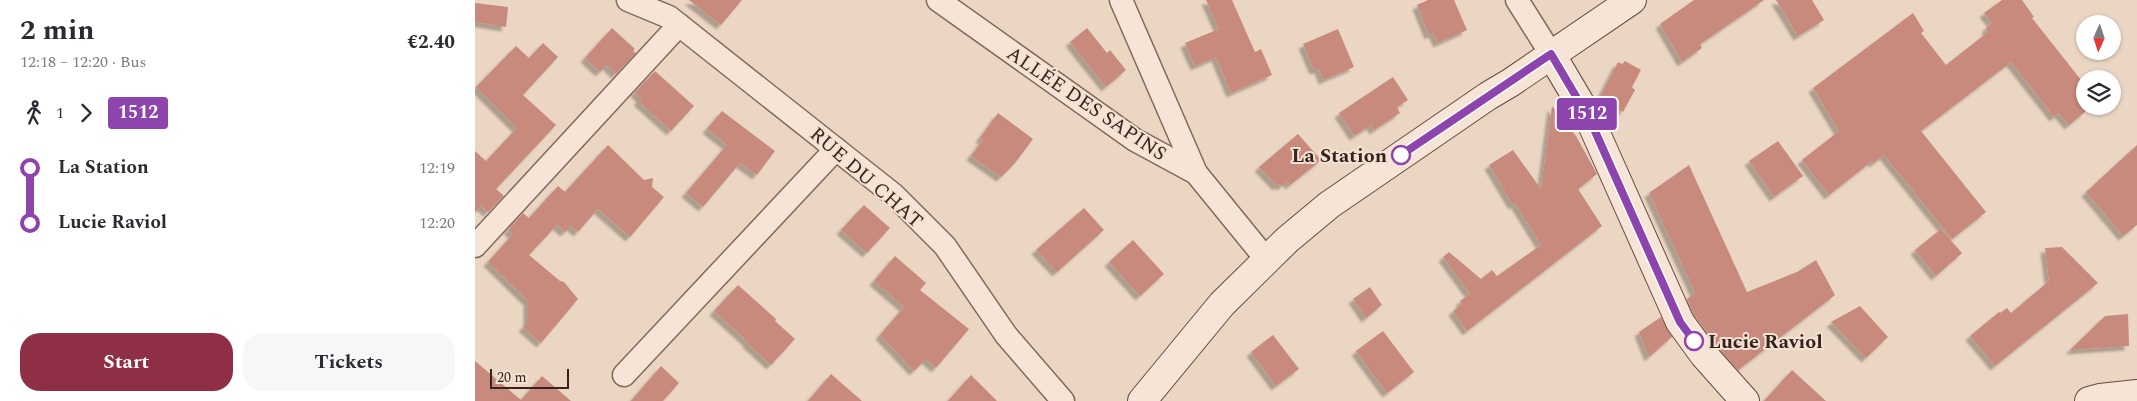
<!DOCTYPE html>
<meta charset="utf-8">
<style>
:root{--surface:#fff;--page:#f7f7f7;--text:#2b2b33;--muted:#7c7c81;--accent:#8f2f46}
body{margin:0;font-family:Spectral,serif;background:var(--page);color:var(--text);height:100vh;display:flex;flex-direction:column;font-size:19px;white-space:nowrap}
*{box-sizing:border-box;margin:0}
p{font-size:16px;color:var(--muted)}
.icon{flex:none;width:28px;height:28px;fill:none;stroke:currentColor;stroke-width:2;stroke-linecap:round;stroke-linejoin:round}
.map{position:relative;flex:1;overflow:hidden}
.details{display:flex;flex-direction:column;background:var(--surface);width:475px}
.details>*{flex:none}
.badge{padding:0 10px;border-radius:4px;font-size:18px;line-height:32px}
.needle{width:32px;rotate:183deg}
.fabs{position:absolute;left:1601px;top:15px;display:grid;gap:10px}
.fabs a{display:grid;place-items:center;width:45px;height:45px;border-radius:50%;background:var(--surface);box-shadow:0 1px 4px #0004;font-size:25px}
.scale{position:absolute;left:15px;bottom:12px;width:79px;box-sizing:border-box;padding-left:5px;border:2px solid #35241e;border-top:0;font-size:14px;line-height:18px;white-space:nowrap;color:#35241e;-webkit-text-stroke:4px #f3e2d2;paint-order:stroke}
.map>.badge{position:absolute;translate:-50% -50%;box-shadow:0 0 0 2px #fff}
.legs{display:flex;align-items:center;gap:8px;height:55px;padding:0 20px;font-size:16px}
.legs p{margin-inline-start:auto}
.summary{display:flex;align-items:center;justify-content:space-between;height:85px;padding:0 20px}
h1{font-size:28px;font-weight:700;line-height:38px}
.action{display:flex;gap:10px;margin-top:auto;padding:10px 20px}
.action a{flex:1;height:58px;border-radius:20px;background:var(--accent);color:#fff;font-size:20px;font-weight:700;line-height:58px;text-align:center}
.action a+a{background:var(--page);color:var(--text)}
ul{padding:0 20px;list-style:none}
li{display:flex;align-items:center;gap:18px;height:55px;font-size:19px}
li i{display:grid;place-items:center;width:8px;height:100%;margin:0 6px;background:currentColor}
li i::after{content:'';width:12px;height:12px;margin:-6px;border:4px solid;border-radius:50%;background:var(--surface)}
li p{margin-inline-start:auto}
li:first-child i{background:linear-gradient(#0000 50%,currentColor 0)}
li:last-child i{background:linear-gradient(currentColor 50%,#0000 0)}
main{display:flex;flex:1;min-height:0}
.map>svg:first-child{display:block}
</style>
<main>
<section class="details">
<div class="summary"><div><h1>2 min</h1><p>12:18 – 12:20 · Bus</p></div><b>€2.40</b></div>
<div class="legs"><svg class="icon" aria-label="walk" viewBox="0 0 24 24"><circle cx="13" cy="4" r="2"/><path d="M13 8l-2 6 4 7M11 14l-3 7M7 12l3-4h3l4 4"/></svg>1<svg class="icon" aria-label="forward" viewBox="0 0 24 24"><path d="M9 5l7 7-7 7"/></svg><b class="badge" style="background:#8e44ad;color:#fff">1512</b></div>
<ul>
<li><i style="color:#8e44ad"></i><b>La Station</b><p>12:19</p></li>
<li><i style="color:#8e44ad"></i><b>Lucie Raviol</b><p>12:20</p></li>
</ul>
<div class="action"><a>Start</a><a>Tickets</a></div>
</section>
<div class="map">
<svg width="1662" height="401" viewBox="0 0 1662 401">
<defs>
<filter id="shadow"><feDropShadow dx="-4.5" dy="4.5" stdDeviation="1" flood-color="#0004"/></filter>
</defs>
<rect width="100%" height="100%" fill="#ebd6c3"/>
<g fill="#c78a7c" filter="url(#shadow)">
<polygon points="214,0 267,0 246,25"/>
<polygon points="731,0 757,0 780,52 786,49 797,75 756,93 741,57 720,66 710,43 744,29"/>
<polygon points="953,0 979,0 992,30 963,43 958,33 954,35 942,5"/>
<polygon points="1219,0 1289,0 1225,44 1227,48 1207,62 1185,24"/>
<polygon points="1301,0 1337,0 1349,20 1323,36"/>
<polygon points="1527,0 1547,0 1559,17 1557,18 1610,85 1610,112 1594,125 1584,113 1579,117 1536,62 1446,131 1511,212 1477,239 1409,155 1399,163 1397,161 1354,195 1327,160 1364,131 1338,88 1438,13 1449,31 1446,33 1471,65 1513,32 1511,28 1517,23 1509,13"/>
<polygon points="0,3 33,7 31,27 0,22"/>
<polygon points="137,28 160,49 158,51 161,53 141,74 132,65 125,72 110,58"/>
<polygon points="612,28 632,53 635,50 651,70 631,87 595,42"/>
<polygon points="863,29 879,67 848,80 844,69 839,70 828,44"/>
<polygon points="68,43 83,57 48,95 81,125 21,189 29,196 13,212 6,206 0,212 0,151 11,161 42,128 1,87 41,46 54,58"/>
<polygon points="1150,61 1166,70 1157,87 1160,90 1148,112 1124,99 1143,62 1147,64"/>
<polygon points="180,71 219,106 196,131 163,101 166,98 160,92"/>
<polygon points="918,77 933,100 922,107 925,113 899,130 896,125 879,136 864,113"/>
<polygon points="1077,106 1101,136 1122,174 1103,189 1127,226 992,331 978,311 987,304 985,301 995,294 968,257 974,252 1006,279 1017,270 1022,276 1066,245 1040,203 1038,205 1014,165 1038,150 1066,189"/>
<polygon points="247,111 300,151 282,175 265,163 228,207 211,193 252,145 232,129"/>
<polygon points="523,113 558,139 540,163 526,177 496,156 508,140 505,138"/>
<polygon points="823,134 846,160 815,185 812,181 807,186 804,184 802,186 784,167"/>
<polygon points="1303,141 1328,176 1299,197 1274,161"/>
<polygon points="133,145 169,180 178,178 177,187 189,197 155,237 123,209 103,232 96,226 90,232 82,225 54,255 85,281 89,282 103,299 66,343 48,327 53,322 53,301 13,262 38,234 33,230 48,213 54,218 83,186 90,192"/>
<polygon points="1662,145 1662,225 1648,236 1611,192"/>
<polygon points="1214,165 1272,292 1322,272 1341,260 1360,295 1263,370 1241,345 1219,314 1212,299 1220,293 1174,193"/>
<polygon points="389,205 415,228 392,253 366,230"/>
<polygon points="609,208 629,230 582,272 561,250"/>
<polygon points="1466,229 1487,253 1461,276 1440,250"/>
<polygon points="658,240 689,274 665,296 634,262"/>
<polygon points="1587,247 1623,283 1520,366 1495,336 1524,312 1525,313 1532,308 1536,313 1574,281 1570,248"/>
<polygon points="420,256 451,283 445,290 494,329 461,368 451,359 439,371 405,335 429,307 399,281"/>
<polygon points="263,285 301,319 300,321 320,339 296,365 272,343 273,342 239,311"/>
<polygon points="895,287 907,305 891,318 878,299"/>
<polygon points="1385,306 1413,337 1391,358 1356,322"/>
<polygon points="1653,314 1654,346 1595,350 1630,316"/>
<polygon points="1186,317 1197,337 1174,357 1164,332"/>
<polygon points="908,331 939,372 912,393 881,351"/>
<polygon points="798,335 824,369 801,386 776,352"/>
<polygon points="0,361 46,400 67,376 96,401 0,401"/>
<polygon points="186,366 204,383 188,401 156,401"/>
<polygon points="1317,370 1351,401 1289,401"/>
<polygon points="356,374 387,401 333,401"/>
<polygon points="496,375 522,401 473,401"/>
</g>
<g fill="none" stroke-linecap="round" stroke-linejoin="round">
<defs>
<g id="street">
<polyline points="153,0 194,17 419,195 470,246 531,335 588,401"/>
<polyline points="463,0 660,140 721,173 791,259"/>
<polyline points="646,0 721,173"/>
<polyline points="1042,0 1076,54"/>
<polyline points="0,246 204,25"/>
<polyline points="149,375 361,149"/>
</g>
<g id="secondary">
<polyline points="1076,54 1115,120 1205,322 1229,355 1270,401"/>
<polyline points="667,401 747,304 812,240 854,205 1013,96 1035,83 1157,0"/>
<polyline points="1614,401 1625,398 1662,394"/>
</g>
</defs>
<use href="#street" stroke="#84685b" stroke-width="25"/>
<use href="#secondary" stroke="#66493f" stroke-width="30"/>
<use href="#street" stroke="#f6e5d6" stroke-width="22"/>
<use href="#secondary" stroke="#f6e5d6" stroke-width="28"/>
</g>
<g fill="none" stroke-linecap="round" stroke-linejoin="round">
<defs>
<polyline id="line-1" points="926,155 1076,54 1115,120 1205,322 1219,341"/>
</defs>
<use href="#line-1" stroke="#fff" stroke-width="11"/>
<use href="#line-1" stroke="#8e44ad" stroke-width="8"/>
</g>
<g fill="#fff" stroke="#8e44ad" stroke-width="2.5">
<circle cx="926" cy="155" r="9"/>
<circle cx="1219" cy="341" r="9"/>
</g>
<g text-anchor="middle" stroke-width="4" stroke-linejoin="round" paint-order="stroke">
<g font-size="20" fill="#35241e" stroke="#f3e2d2">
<text transform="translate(612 103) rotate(34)" y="7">ALLÉE DES SAPINS</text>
<text transform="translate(392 177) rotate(41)" y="7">RUE DU CHAT</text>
</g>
<g font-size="20" font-weight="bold" fill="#35241e" stroke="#f3e2d2" text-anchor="end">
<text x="912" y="162">La Station</text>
<text x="1233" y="348" text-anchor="start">Lucie Raviol</text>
</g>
</g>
</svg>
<div class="fabs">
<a><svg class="needle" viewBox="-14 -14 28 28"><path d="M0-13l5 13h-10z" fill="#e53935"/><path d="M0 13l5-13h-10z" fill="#7c7c81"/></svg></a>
<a><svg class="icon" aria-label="layers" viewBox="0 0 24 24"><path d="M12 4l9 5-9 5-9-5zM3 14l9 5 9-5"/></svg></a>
</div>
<div class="scale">20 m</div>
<b class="badge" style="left:1112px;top:114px;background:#8e44ad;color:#fff">1512</b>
</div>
</main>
